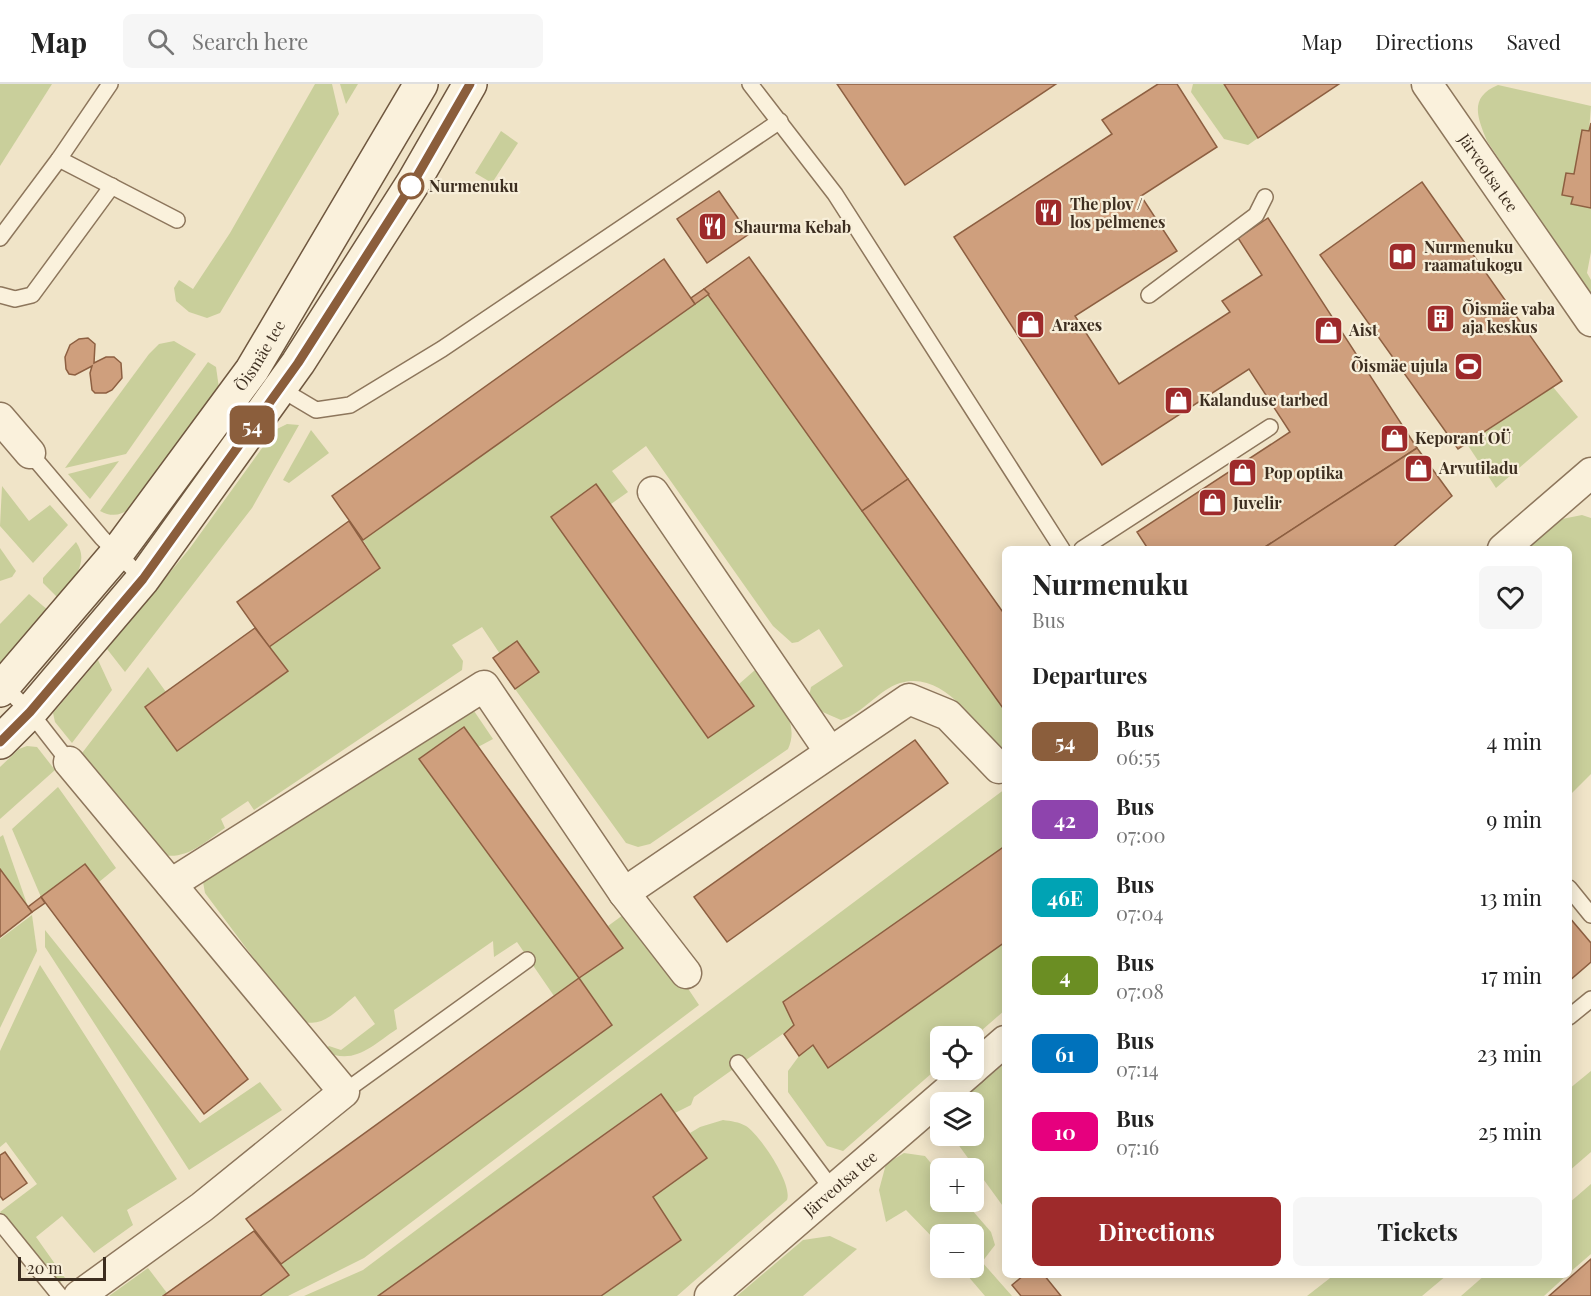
<!DOCTYPE html>
<meta charset="utf-8">
<style>
:root{--surface:#fff;--page:#f6f6f6;--text:#222;--muted:#767676;--line:#e0e0e0;--accent:#9e2a2b}
body{margin:0;font-family:"Playfair Display",serif;background:var(--page);color:var(--text);height:100vh;display:flex;flex-direction:column;font-size:22px;white-space:nowrap}
*{box-sizing:border-box;margin:0}
p{font-size:20px;color:var(--muted)}
.icon{flex:none;width:33px;height:33px;fill:none;stroke:currentColor;stroke-width:2;stroke-linecap:round;stroke-linejoin:round}
.map{position:relative;flex:1;overflow:hidden}
.panel{position:absolute;left:1002px;top:462px;width:570px;height:732px;display:flex;flex-direction:column;background:var(--surface);border-radius:9px;box-shadow:0 3px 15px #0003}
.panel>*{flex:none}
.badge{padding:0 12px;border-radius:9px;font-size:21px;line-height:39px}
.buttons{position:absolute;left:930px;top:942px;display:grid;gap:12px}
.buttons a{display:grid;place-items:center;width:54px;height:54px;border-radius:9px;background:var(--surface);box-shadow:0 3px 15px #0003;font-size:30px}
.scale{position:absolute;left:18px;bottom:15px;width:88px;box-sizing:border-box;padding-left:6px;border:3px solid #3d2e20;border-top:0;font-size:16px;line-height:21px;white-space:nowrap;color:#3d2e20;-webkit-text-stroke:4px #f7eed8;paint-order:stroke}
.map>.badge{position:absolute;translate:-50% -50%;box-shadow:0 0 0 3px #fff}
h2{padding:0 30px;font-size:22px;line-height:54px}
.round{display:grid;place-items:center;flex:none;width:63px;height:63px;border-radius:9px;background:var(--page)}
.summary{display:flex;align-items:center;justify-content:space-between;height:102px;padding:0 30px}
h1{font-size:28px;font-weight:700;line-height:45px}
.primary-button{display:flex;gap:12px;margin-top:auto;padding:12px 30px}
.primary-button a{flex:1;height:69px;border-radius:9px;background:var(--accent);color:#fff;font-size:24px;font-weight:700;line-height:69px;text-align:center}
.primary-button a+a{background:var(--page);color:var(--text)}
ul{padding:0;list-style:none}
li{display:flex;align-items:center;gap:18px;height:78px;padding:0 30px}
li div{flex:1}
li b{display:block;font-size:22px}
li em{font-style:normal}
li .badge{min-width:66px;font-weight:700;text-align:center}
header{display:flex;align-items:center;gap:36px;box-sizing:border-box;height:84px;padding:0 30px;background:var(--surface);border-bottom:2px solid var(--line)}
header strong{font-size:28px}
nav{display:flex;gap:33px;margin-inline-start:auto;font-size:21px}
.search{width:420px;height:54px;background:var(--page);display:flex;align-items:center;gap:15px;box-sizing:border-box;padding:0 21px;border-radius:9px;color:var(--muted);font-size:22px}
.map>svg:first-child{display:block}
</style>
<header>
<strong>Map</strong>
<div class="search"><svg class="icon" aria-label="search" viewBox="0 0 24 24"><circle cx="10" cy="10" r="6"/><path d="M15 15l6 6"/></svg>Search here</div>
<nav><a>Map</a><a>Directions</a><a>Saved</a></nav>
</header>
<div class="map">
<svg width="1591" height="1212" viewBox="0 0 1591 1212">
<rect width="100%" height="100%" fill="#f0e4c8"/>
<g fill="#c9cf9b">
<polygon points="0,0 52,0 0,82"/>
<polygon points="315,0 332,0 339,30 220,229 207,234 189,228 176,217 174,204 179,196 193,205 230,149"/>
<polygon points="340,0 358,0 346,20"/>
<polygon points="1193,0 1224,0 1258,54 1248,61 1224,55 1191,8"/>
<path d="M1498,1L1591,22L1589,47H1582L1574,90L1566,89L1562,111L1573,113L1572,120L1591,124V168L1587,189L1591,196V212L1487,57C1477,33 1469,13 1498,1Z"/>
<polygon points="501,47 518,59 492,99 475,89"/>
<path d="M709,210L1005,627V664L998,665C975,638 943,586 900,599C878,606 864,629 841,636L818,626L809,612L811,603L843,582L819,545L798,558L792,559L773,542L646,362L612,387L628,408L611,420L596,400L551,433L708,654L754,622L739,600L755,586C772,610 802,635 788,665L650,760L638,763L626,759L515,605L539,588L518,558L500,570L482,543L452,561L463,577L462,586L254,726L248,717L221,735L225,744C205,758 187,776 162,771L79,673L148,583L166,608L146,623L177,667L288,587L269,563L380,484L363,456Z"/>
<polygon points="174,257 196,270 126,370 65,384 149,270 159,260"/>
<path d="M208,278L216,283L219,304L134,422C122,431 113,434 100,427Z"/>
<polygon points="1553,303 1578,333 1496,404 1467,360"/>
<polygon points="287,340 299,341 252,424 125,588 107,565 190,464 275,346"/>
<polygon points="311,346 329,369 289,399 283,396"/>
<polygon points="119,377 90,415 68,390"/>
<polygon points="2,402 29,437 50,421 68,441 33,479 0,442"/>
<polygon points="1582,431 1591,434 1591,690 1569,712 1569,465 1527,465 1562,435"/>
<path d="M76,458C91,479 71,498 59,515L43,499V494Z"/>
<polygon points="0,464 16,487 12,493 0,497"/>
<polygon points="29,510 49,527 0,581 0,540"/>
<polygon points="98,576 112,606 72,659 55,638 53,629"/>
<path d="M472,624L493,655L478,663L463,643L419,675L579,894L623,864L608,842L623,831L669,893L681,894L699,921L364,1174L288,1212H260L289,1191L281,1180L612,940L579,894L554,912L517,858L494,873L493,857L394,926L397,945C371,962 355,982 323,967L329,962L341,966L375,940L355,912C338,925 320,948 299,935L205,809L203,798L209,788Z"/>
<polygon points="27,662 37,663 55,686 0,735 0,683 19,665"/>
<polygon points="58,703 116,784 99,798 84,780 41,813 12,745"/>
<polygon points="1005,705 1005,762 783,918 794,941 791,944 694,1013 691,1021 675,1029 660,1010 378,1212 304,1212 363,1186"/>
<polygon points="3,751 28,823 0,785 0,753"/>
<polygon points="32,831 37,867 0,944 0,855"/>
<polygon points="45,846 200,1039 260,998 282,1026 189,1086 45,863"/>
<polygon points="1005,858 1005,926 974,953 940,952 940,982 843,1067 827,1062 788,1008 788,987 799,972 813,961 829,983"/>
<polygon points="40,881 177,1095 127,1126 133,1141 94,1169 62,1132 36,1153 65,1194 57,1201 0,1128 37,1100 6,1058 0,1063 0,967"/>
<polygon points="1005,979 1005,1125 952,1052 974,1052 974,1018 959,1018"/>
<polygon points="1591,987 1591,1068 1569,1087 1569,1005"/>
<path d="M723,1036C731,1037 739,1038 746,1042C760,1051 793,1100 787,1116L677,1212H601L681,1156L653,1113L707,1074L690,1049L700,1043Z"/>
<polygon points="904,1069 925,1072 940,1090 940,1118 965,1118 991,1148 995,1161 982,1178 1012,1212 985,1212 961,1184 974,1184 974,1150 940,1150 940,1161 906,1126 886,1138 879,1106 886,1080"/>
<polygon points="1591,1100 1591,1170 1569,1189 1569,1119"/>
<polygon points="830,1152 857,1165 803,1212 737,1212 803,1156"/>
<polygon points="148,1184 167,1209 163,1212 109,1212"/>
<polygon points="1334,1191 1447,1191 1422,1212 1307,1212"/>
<polygon points="1485,1191 1567,1191 1544,1212 1461,1212"/>
</g>
<g fill="#cf9f7d" stroke="#8d5f41" stroke-width="1.5">
<polygon points="837,0 1056,0 905,101"/>
<polygon points="1158,0 1177,0 1217,63 1141,112 1177,167 1075,232 1119,300 1230,228 1222,217 1262,191 1238,154 1268,134 1417,364 1262,465 1148,465 1137,448 1290,348 1249,285 1102,381 954,153 1112,50 1102,36"/>
<polygon points="1224,0 1339,0 1258,54"/>
<polygon points="1591,39 1591,124 1571,120 1573,113 1562,111 1566,89 1574,90 1582,46 1589,47"/>
<polygon points="1422,98 1562,297 1458,365 1320,171"/>
<polygon points="719,107 749,150 707,179 677,135"/>
<polygon points="749,173 908,395 862,427 704,205"/>
<polygon points="664,175 695,220 363,456 332,412"/>
<polygon points="704,205 709,210 695,220 691,214"/>
<polygon points="88,254 95,260 94,279 106,273 114,273 121,279 122,294 112,306 106,309 95,309 92,306 90,289 92,282 75,291 69,290 66,285 65,273 70,261 79,255"/>
<polygon points="1417,364 1452,412 1391,465 1262,465"/>
<polygon points="908,395 1005,531 1005,627 862,427"/>
<polygon points="596,400 754,622 708,654 551,433"/>
<polygon points="349,437 380,484 269,563 237,518"/>
<polygon points="255,544 288,587 177,667 145,623"/>
<polygon points="517,557 539,588 515,605 493,574"/>
<polygon points="464,643 623,864 579,894 419,675"/>
<polygon points="915,656 948,699 727,858 694,813"/>
<polygon points="1005,762 1005,858 828,984 813,961 799,972 784,950 794,941 783,918"/>
<polygon points="85,780 248,995 204,1030 41,813"/>
<polygon points="0,785 32,828 0,853"/>
<polygon points="41,813 45,819 32,828 28,823"/>
<polygon points="1569,833 1591,859 1591,878 1569,897"/>
<polygon points="579,894 612,941 281,1180 246,1135"/>
<polygon points="661,1010 707,1074 653,1113 681,1156 601,1212 378,1212"/>
<polygon points="5,1068 27,1099 3,1116 0,1112 0,1071"/>
<polygon points="254,1147 289,1191 260,1212 163,1212"/>
<polygon points="1591,1175 1591,1212 1549,1212"/>
<polygon points="1024,1191 1044,1191 1061,1212 1021,1212 1012,1201"/>
</g>
<g fill="none" stroke-linecap="round" stroke-linejoin="round">
<defs>
<g id="service">
<polyline points="750,0 835,110 1062,465"/>
<polyline points="59,75 177,136"/>
<polyline points="0,154 59,75 110,0"/>
<polyline points="0,211 15,215 32,211 112,102"/>
<polyline points="1149,211 1256,131 1265,113"/>
<polyline points="279,304 316,326 350,321 442,265 780,37"/>
<polyline points="30,369 102,454 143,495"/>
<polyline points="1082,465 1270,343"/>
<polyline points="4,602 30,628 69,678"/>
<polyline points="1569,804 1591,831"/>
<polyline points="1569,933 1591,915"/>
<polyline points="738,979 832,1105"/>
<polyline points="344,1008 527,876"/>
<polyline points="0,1138 60,1212"/>
</g>
<g id="minor">
<path id="s1" d="M1427,0L1591,237"/>
<polyline points="0,334 30,369"/>
<polyline points="653,408 830,668"/>
<polyline points="1503,465 1591,389"/>
<polyline points="69,678 344,1008 202,1123 79,1212"/>
<polyline points="171,800 484,602 624,809 686,889"/>
<polyline points="624,809 909,615 948,631 999,684"/>
<polyline points="974,984 1005,957"/>
<path id="s2" d="M710,1212L972,986"/>
</g>
<g id="secondary">
<path id="s3" d="M0,606L117,469L252,286L421,0"/>
<polyline points="0,658 30,628 143,495 298,279 413,99 470,0"/>
</g>
</defs>
<use href="#service" stroke="#8d765c" stroke-width="18"/>
<use href="#minor" stroke="#8d765c" stroke-width="33"/>
<use href="#secondary" stroke="#6f573f" stroke-width="36"/>
<use href="#service" stroke="#faf1dc" stroke-width="15"/>
<use href="#minor" stroke="#faf1dc" stroke-width="30"/>
<use href="#secondary" stroke="#faf1dc" stroke-width="33"/>
</g>
<g fill="none" stroke-linecap="round" stroke-linejoin="round">
<defs>
<polyline id="line" points="0,658 30,628 143,495 298,279 413,99 470,0"/>
</defs>
<use href="#line" stroke="#fff" stroke-width="14"/>
<use href="#line" stroke="#8b5e3c" stroke-width="9"/>
</g>
<defs>
<symbol id="restaurant-square" viewBox="-11 -11 22 22"><rect x="-9" y="-9" width="18" height="18" rx="4" fill="#9e2a2b" stroke="#f7eed8"/><path d="M-5-6h1v4h1v-4h1v4h1v-4h1v5L-1.5 .5V6h-2V.5L-5-1ZM5-6V6H3V1.5H1.5Q1.5-4 5-6Z" fill="#fff"/></symbol>
<symbol id="library-square" viewBox="-11 -11 22 22"><rect x="-9" y="-9" width="18" height="18" rx="4" fill="#9e2a2b" stroke="#f7eed8"/><path d="M-6-4Q-3-5.5-.7-3.5V5Q-3 3-6 4ZM6-4Q3-5.5 .7-3.5V5Q3 3 6 4Z" fill="#fff"/></symbol>
<symbol id="building-square" viewBox="-11 -11 22 22"><rect x="-9" y="-9" width="18" height="18" rx="4" fill="#9e2a2b" stroke="#f7eed8"/><path d="M-4-6H4V6H1V3H-1V6H-4ZM-2.5-4.3h1.7v1.8h-1.7ZM.8-4.3h1.7v1.8H.8ZM-2.5-1h1.7V.8h-1.7ZM.8-1h1.7V.8H.8Z" fill="#fff"/></symbol>
<symbol id="shop-square" viewBox="-11 -11 22 22"><rect x="-9" y="-9" width="18" height="18" rx="4" fill="#9e2a2b" stroke="#f7eed8"/><path d="M-5-2.5h2.3a2.7 3.5 0 0 1 5.4 0H5L5.5 6h-11ZM-1.5-2.5h3a1.5 2.3 0 0 0-3 0Z" fill="#fff"/></symbol>
<symbol id="stadium-square" viewBox="-11 -11 22 22"><rect x="-9" y="-9" width="18" height="18" rx="4" fill="#9e2a2b" stroke="#f7eed8"/><path d="M0-5a6.5 5 0 1 0 0 10a6.5 5 0 1 0 0-10ZM-3.5-1.8h7v3.6h-7Z" fill="#fff"/></symbol>
</defs>
<g fill-rule="evenodd">
<use href="#restaurant-square" x="1032" y="112" width="33" height="33"/>
<use href="#restaurant-square" x="696" y="126" width="33" height="33"/>
<use href="#library-square" x="1386" y="156" width="33" height="33"/>
<use href="#building-square" x="1424" y="218" width="33" height="33"/>
<use href="#shop-square" x="1014" y="224" width="33" height="33"/>
<use href="#shop-square" x="1312" y="230" width="33" height="33"/>
<use href="#stadium-square" x="1452" y="266" width="33" height="33"/>
<use href="#shop-square" x="1162" y="300" width="33" height="33"/>
<use href="#shop-square" x="1378" y="338" width="33" height="33"/>
<use href="#shop-square" x="1402" y="368" width="33" height="33"/>
<use href="#shop-square" x="1226" y="372" width="33" height="33"/>
<use href="#shop-square" x="1196" y="402" width="33" height="33"/>
</g>
<circle fill="#fff" stroke="#8b5e3c" stroke-width="3" cx="411" cy="102" r="12"/>
<g text-anchor="middle" stroke-width="4.5" stroke-linejoin="round" paint-order="stroke">
<g font-size="16" fill="#3d2e20" stroke="#f7eed8">
<text dy="6" stroke="none"><textPath href="#s1" startOffset="108">Järveotsa tee</textPath></text>
<text dy="6" stroke="none"><textPath href="#s3" startOffset="424">Õismäe tee</textPath></text>
<text dy="6" stroke="none"><textPath href="#s2" startOffset="172">Järveotsa tee</textPath></text>
</g>
<g font-size="16" font-weight="bold" fill="#3d2e20" stroke="#f7eed8" text-anchor="start">
<text x="429" y="108">Nurmenuku</text>
</g>
<g font-size="16" font-weight="bold" fill="#3d2e20" stroke="#f7eed8" text-anchor="start">
<text x="1070" y="126">The plov /<tspan x="1070" dy="18">los pelmenes</tspan></text>
<text x="734" y="149">Shaurma Kebab</text>
<text x="1424" y="169">Nurmenuku<tspan x="1424" dy="18">raamatukogu</tspan></text>
<text x="1462" y="231">Õismäe vaba<tspan x="1462" dy="18">aja keskus</tspan></text>
<text x="1052" y="247">Araxes</text>
<text x="1349" y="252">Aist</text>
<text x="1448" y="288" text-anchor="end">Õismäe ujula</text>
<text x="1199" y="322">Kalanduse tarbed</text>
<text x="1415" y="360">Keporant OÜ</text>
<text x="1439" y="390">Arvutiladu</text>
<text x="1264" y="395">Pop optika</text>
<text x="1233" y="425">Juvelir</text>
</g>
</g>
</svg>
<div class="buttons">
<a><svg class="icon" aria-label="locate" viewBox="0 0 24 24"><circle cx="12" cy="12" r="6"/><path d="M12 2v4M12 18v4M2 12h4M18 12h4"/></svg></a>
<a><svg class="icon" aria-label="layers" viewBox="0 0 24 24"><path d="M12 4l9 5-9 5-9-5zM3 14l9 5 9-5"/></svg></a>
<a>+</a>
<a>−</a>
</div>
<div class="scale">20 m</div>
<b class="badge" style="left:252px;top:341px;background:#8b5e3c;color:#fff">54</b>
<section class="panel">
<div class="summary"><div><h1>Nurmenuku</h1><p>Bus</p></div><a class="round"><svg class="icon" aria-label="heart" viewBox="0 0 24 24"><path d="M12 20l-8-8c-3-5 5-10 8-4 3-6 11-1 8 4z"/></svg></a></div>
<h2>Departures</h2>
<ul>
<li><span class="badge" style="background:#8b5e3c;color:#fff">54</span><div><b>Bus</b><p>06:55</p></div><em>4 min</em></li>
<li><span class="badge" style="background:#8e44ad;color:#fff">42</span><div><b>Bus</b><p>07:00</p></div><em>9 min</em></li>
<li><span class="badge" style="background:#00a3b4;color:#fff">46E</span><div><b>Bus</b><p>07:04</p></div><em>13 min</em></li>
<li><span class="badge" style="background:#6b8e23;color:#fff">4</span><div><b>Bus</b><p>07:08</p></div><em>17 min</em></li>
<li><span class="badge" style="background:#0072bc;color:#fff">61</span><div><b>Bus</b><p>07:14</p></div><em>23 min</em></li>
<li><span class="badge" style="background:#e6007e;color:#fff">10</span><div><b>Bus</b><p>07:16</p></div><em>25 min</em></li>
</ul>
<div class="primary-button"><a>Directions</a><a>Tickets</a></div>
</section>
</div>
